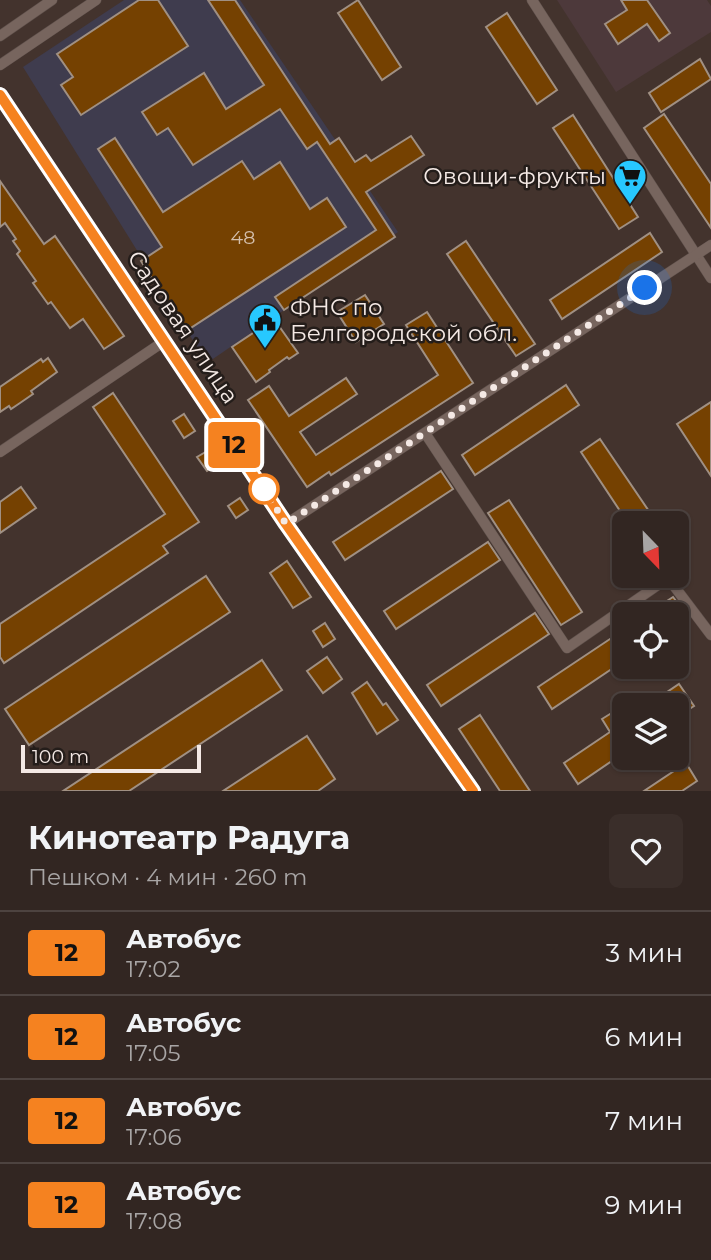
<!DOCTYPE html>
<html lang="ru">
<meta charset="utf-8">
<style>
:root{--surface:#322622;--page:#3a2e2a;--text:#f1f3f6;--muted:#a8a5a5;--line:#4d4340}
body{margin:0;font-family:Montserrat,sans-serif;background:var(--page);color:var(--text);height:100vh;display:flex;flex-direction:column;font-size:26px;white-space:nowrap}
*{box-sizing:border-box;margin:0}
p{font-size:23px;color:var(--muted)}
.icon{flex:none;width:38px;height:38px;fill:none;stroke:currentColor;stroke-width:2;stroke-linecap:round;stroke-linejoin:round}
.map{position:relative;height:791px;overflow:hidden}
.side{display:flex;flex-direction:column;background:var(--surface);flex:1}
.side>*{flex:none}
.badge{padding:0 14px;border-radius:5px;font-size:24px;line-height:46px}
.needle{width:46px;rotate:157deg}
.tools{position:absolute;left:612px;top:511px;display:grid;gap:14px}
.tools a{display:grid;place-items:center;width:77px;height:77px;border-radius:10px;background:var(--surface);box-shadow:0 2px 5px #0004,0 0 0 2px var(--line);font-size:35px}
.scale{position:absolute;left:21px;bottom:18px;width:180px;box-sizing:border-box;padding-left:7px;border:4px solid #f4e9e5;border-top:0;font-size:19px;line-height:24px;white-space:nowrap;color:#f4e9e5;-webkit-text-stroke:5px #241d1a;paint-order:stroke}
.you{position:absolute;width:35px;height:35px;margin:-18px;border:5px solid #fff;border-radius:50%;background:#1a73e8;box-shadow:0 0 0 10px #1a73e833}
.map>.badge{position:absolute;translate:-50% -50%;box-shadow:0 0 0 4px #fff}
.round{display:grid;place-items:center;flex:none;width:74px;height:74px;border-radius:10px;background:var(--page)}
.overview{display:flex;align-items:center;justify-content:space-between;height:119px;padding:0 28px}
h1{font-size:33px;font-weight:700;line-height:52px}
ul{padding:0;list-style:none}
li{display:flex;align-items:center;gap:21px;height:84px;padding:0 28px;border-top:2px solid var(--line)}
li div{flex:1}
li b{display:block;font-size:26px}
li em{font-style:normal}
li .badge{min-width:77px;font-weight:700;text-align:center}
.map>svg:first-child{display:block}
</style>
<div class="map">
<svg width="711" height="791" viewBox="0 0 711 791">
<rect width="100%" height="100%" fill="#43332d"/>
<polygon fill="#3f3c4e" points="124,0 240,0 398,232 207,363 23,67"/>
<polygon fill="#4d393b" points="557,0 707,0 711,6 711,32 616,92"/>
<g fill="#754101" stroke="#a09083" stroke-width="2">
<polygon points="139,0 158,0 188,46 81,115 61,85 73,77 57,54"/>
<polygon points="208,0 235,0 330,144 339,138 355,162 366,155 371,161 411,136 424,155 366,192 395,237 284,310 275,297 376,230 317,142 307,149 280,109 193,165 168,128 157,135 142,112 204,73 226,109 264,85"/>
<polygon points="358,0 401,67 382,80 338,13"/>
<polygon points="621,0 647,0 670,33 659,41 647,24 618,44 605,24 627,10"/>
<polygon points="507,13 557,90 537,104 486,27"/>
<polygon points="700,59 711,79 661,112 649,93"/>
<polygon points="664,114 711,184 711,228 644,128"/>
<polygon points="573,115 638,217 619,229 553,128"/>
<polygon points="115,138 163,212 242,161 254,179 280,162 310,209 327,198 346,227 186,331 141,261 162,247 98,149"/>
<polygon points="0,181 44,244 55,236 124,336 104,349 83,319 70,328 51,302 48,304 33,283 36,281 17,254 20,251 13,241 16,239 5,223 0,227"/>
<polygon points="650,233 662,252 562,319 550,300"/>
<polygon points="466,241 535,344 516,356 447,254"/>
<polygon points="365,295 384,324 356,342 337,312"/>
<polygon points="427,312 473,383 331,475 329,472 307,487 248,400 269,386 289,416 346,378 357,394 300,432 316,455 438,375 406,325"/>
<polygon points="274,319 298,353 289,359 287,357 269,370 270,372 256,382 232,347"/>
<polygon points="48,358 57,372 31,391 33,394 20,403 11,409 9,406 0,412 0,387 41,359 43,362"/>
<polygon points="566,385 579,405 475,475 462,455"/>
<polygon points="113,393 199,522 163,546 168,553 4,663 0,657 0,624 165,514 93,407"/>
<polygon points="711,402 711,476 677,424"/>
<polygon points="184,414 195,431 184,438 173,421"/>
<polygon points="600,439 657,523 628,523 581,452"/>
<polygon points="209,450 218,464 207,471 197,457"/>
<polygon points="441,471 453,489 345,560 333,542"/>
<polygon points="21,487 36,508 0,533 0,502"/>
<polygon points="240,498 248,510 236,518 228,506"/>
<polygon points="509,500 582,612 561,625 488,513"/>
<polygon points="488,542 500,560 396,629 384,611"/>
<polygon points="287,561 311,597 293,608 270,573"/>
<polygon points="206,576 230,612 29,745 5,709"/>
<polygon points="673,597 689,618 677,625 677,614 647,614"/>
<polygon points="535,613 549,634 441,706 427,685"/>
<polygon points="325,623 335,639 323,647 313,631"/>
<polygon points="625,629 625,660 552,709 538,687"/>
<polygon points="327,657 342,679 323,693 307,671"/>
<polygon points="262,660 282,690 129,791 63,791"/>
<polygon points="367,682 383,705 386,703 398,720 377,734 352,693"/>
<polygon points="679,684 694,706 677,717 677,705 648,705"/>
<polygon points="618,709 625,720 625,752 578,784 564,763 610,732 602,719"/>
<polygon points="480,715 530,791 500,791 459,729"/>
<polygon points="307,736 335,779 318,791 223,791"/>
<polygon points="686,763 697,781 682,791 644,791"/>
</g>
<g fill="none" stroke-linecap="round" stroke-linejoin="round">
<defs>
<g id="street">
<polyline points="532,0 711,278"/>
<polyline points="0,36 52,0"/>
<polyline points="0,65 96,0"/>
<polyline points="425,433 567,648 668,578 711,635"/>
<polyline points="0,452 166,340"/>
<polyline points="286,524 711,245"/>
</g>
<polyline id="secondary" points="0,95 286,524 473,791"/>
</defs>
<use href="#street" stroke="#5e504b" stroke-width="11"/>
<use href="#secondary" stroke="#5e504b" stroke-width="16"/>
<use href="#street" stroke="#77655e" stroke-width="10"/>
<use href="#secondary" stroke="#77655e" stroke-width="14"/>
</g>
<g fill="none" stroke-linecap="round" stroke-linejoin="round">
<defs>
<polyline id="line" points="0,95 286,524 473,791"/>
</defs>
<use href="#line" stroke="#fff" stroke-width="16"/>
<use href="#line" stroke="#f58220" stroke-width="10"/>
<polyline stroke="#f4e9e5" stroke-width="7" stroke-dasharray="0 12.6" points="264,489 286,524 645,288"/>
</g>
<defs>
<symbol id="supermarket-pin" viewBox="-11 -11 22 30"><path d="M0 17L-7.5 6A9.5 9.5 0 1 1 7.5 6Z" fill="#27c8ff" stroke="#241d1a"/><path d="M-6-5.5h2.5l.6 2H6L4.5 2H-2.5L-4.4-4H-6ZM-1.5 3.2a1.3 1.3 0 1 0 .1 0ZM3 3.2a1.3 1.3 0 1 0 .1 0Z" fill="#111"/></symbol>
<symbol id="civic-pin" viewBox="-11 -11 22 30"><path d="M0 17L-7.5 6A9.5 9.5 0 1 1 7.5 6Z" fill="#27c8ff" stroke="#241d1a"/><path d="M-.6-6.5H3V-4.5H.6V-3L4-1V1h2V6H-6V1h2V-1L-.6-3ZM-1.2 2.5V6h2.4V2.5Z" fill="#111"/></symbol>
</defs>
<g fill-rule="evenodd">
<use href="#supermarket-pin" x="611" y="157" width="38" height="52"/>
<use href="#civic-pin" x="246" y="301" width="38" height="52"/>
</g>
<circle fill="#fff" stroke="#f58220" stroke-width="3.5" cx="264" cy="489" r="14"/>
<g text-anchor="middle" stroke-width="5" stroke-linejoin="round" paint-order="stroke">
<g font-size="19" fill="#d4bfac">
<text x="243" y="244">48</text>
</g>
<g font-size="23" fill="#f4e9e5" stroke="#241d1a" text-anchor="end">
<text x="606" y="184">Овощи-фрукты</text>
<text x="290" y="315" text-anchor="start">ФНС по<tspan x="290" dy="26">Белгородской обл.</tspan></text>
</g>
<g font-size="23" fill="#f4e9e5" stroke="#241d1a">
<text transform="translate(183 327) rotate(56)" y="8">Садовая улица</text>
</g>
</g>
</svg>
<div class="tools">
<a><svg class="needle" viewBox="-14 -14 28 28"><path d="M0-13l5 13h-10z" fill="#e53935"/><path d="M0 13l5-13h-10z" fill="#a8a5a5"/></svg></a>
<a><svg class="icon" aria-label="locate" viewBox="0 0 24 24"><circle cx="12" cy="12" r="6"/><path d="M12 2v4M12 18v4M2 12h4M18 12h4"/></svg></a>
<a><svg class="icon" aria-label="layers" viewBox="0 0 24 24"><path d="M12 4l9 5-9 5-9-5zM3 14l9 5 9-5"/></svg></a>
</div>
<div class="scale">100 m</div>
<div class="you" style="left:645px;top:288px"></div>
<b class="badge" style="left:234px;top:445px;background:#f58220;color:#111">12</b>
</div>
<section class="side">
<div class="overview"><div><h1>Кинотеатр Радуга</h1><p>Пешком · 4 мин · 260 m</p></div><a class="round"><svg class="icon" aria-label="heart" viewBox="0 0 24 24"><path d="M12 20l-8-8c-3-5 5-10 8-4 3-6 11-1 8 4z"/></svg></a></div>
<ul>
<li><span class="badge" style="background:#f58220;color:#111">12</span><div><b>Автобус</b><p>17:02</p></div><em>3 мин</em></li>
<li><span class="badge" style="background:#f58220;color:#111">12</span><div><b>Автобус</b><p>17:05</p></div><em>6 мин</em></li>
<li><span class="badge" style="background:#f58220;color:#111">12</span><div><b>Автобус</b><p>17:06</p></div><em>7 мин</em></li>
<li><span class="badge" style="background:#f58220;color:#111">12</span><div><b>Автобус</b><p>17:08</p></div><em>9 мин</em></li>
</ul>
</section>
